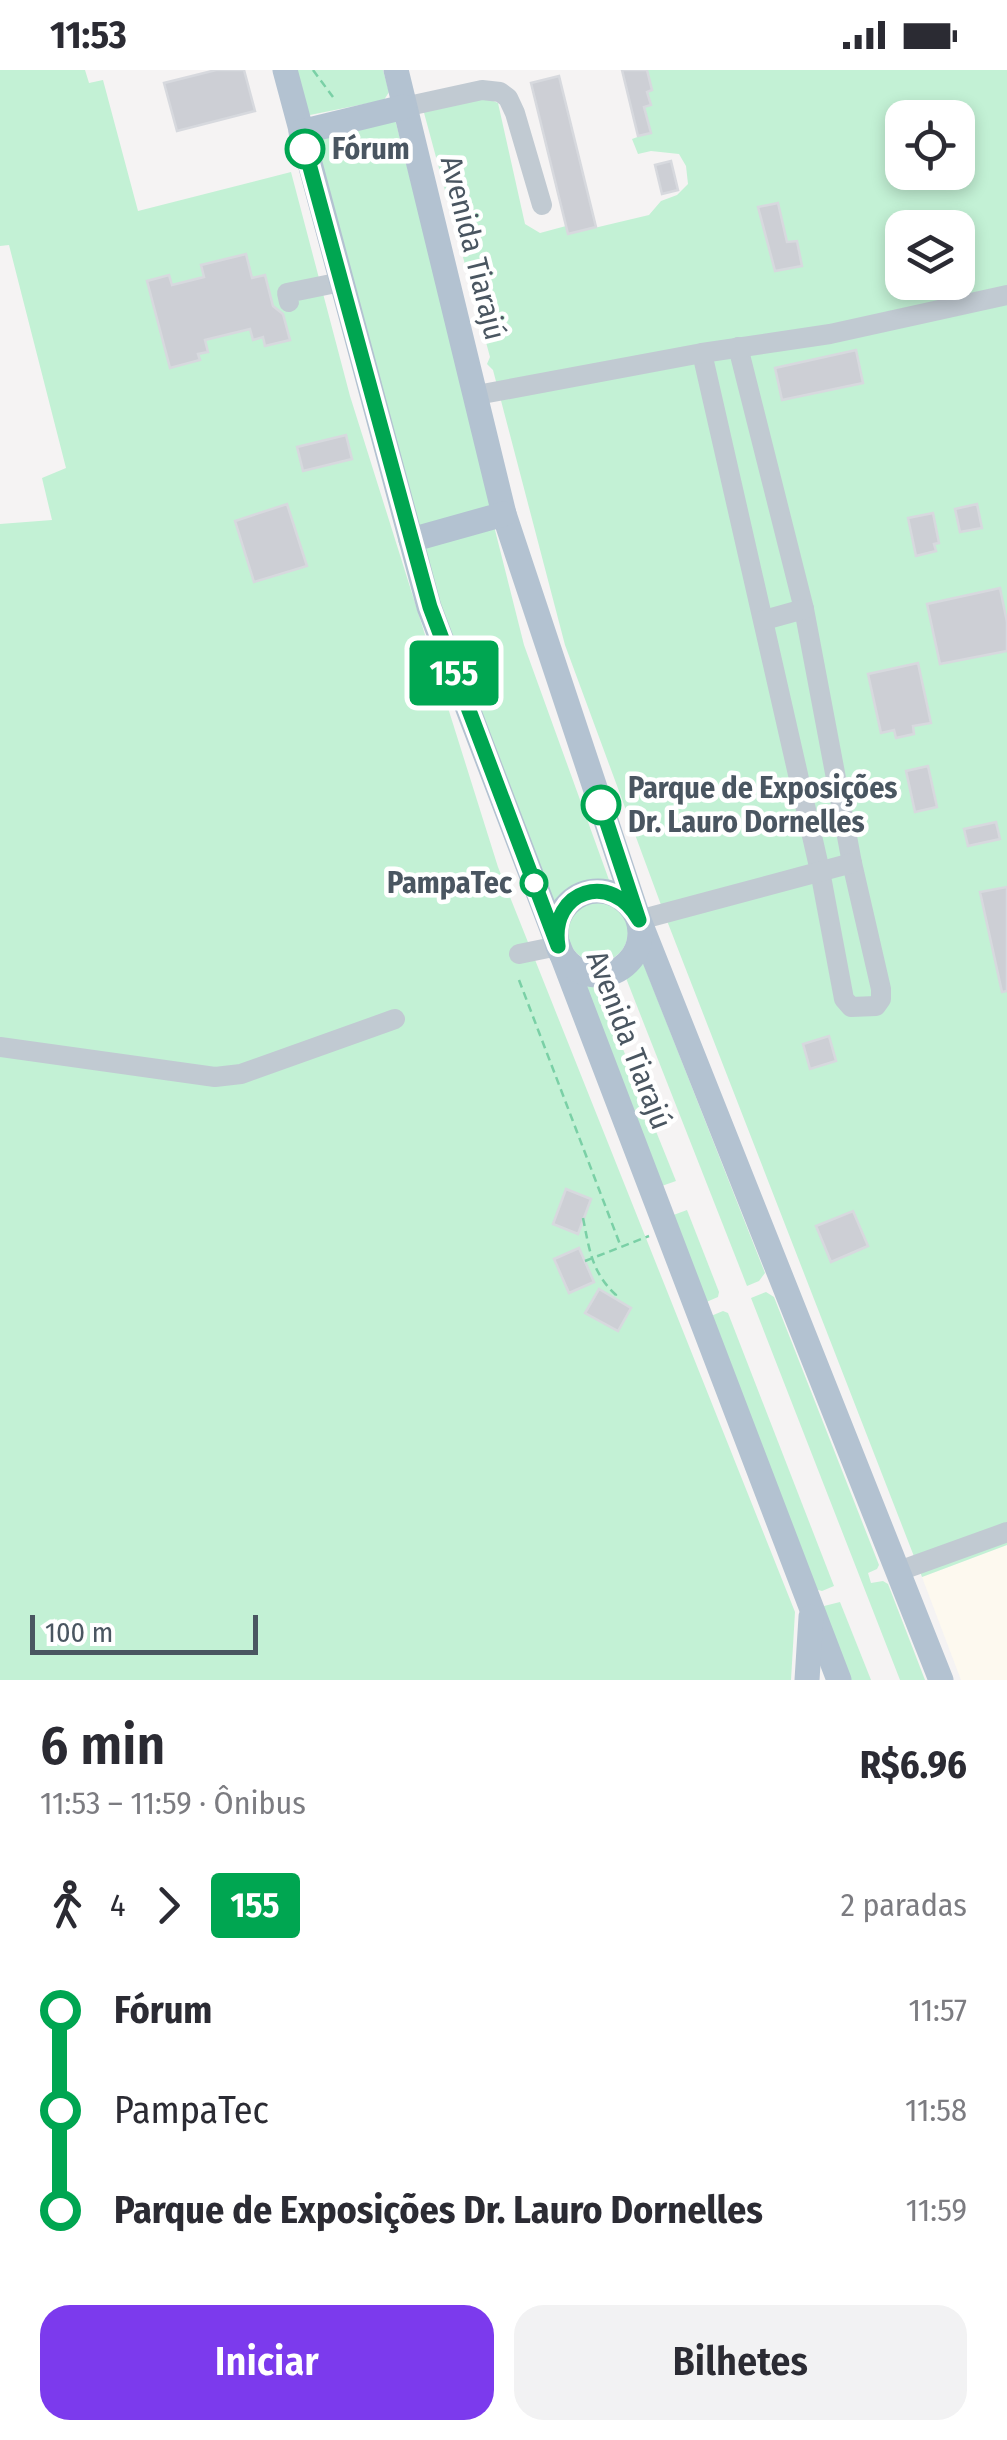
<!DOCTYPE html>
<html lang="pt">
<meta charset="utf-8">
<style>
:root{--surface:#fff;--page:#f2f2f3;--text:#2b2b33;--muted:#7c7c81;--accent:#7c3aed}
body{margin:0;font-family:"Fira Sans Condensed",sans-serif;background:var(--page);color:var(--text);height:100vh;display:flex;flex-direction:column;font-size:38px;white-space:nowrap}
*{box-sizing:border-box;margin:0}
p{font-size:32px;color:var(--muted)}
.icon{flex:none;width:55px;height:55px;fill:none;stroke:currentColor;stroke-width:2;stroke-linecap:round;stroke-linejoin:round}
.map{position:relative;height:1610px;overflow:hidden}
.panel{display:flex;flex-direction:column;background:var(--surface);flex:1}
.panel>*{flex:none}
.badge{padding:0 20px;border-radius:8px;font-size:35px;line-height:65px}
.buttons{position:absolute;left:885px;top:30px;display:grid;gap:20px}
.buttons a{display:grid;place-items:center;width:90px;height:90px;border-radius:20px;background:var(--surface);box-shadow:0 5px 15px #0003;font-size:50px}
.scale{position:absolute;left:30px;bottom:25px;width:228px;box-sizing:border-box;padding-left:10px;border:5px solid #4a5661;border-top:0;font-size:28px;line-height:35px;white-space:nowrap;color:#4a5661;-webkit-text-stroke:8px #fff;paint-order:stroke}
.map>.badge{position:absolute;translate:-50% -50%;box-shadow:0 0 0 5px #fff}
.legs{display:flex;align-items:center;gap:15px;height:110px;padding:0 40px;font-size:32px}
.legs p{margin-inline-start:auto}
.headline{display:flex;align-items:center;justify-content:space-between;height:170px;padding:0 40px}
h1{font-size:55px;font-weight:600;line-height:75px}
.cta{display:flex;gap:20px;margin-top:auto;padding:20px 40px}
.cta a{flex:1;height:115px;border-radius:30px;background:var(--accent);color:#fff;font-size:40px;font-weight:600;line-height:115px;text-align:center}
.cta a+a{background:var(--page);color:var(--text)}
ul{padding:0 40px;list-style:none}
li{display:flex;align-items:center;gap:35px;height:100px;font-size:38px}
li i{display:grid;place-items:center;width:15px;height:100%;margin:0 12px;background:currentColor}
li i::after{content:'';width:25px;height:25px;margin:-12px;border:8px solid;border-radius:50%;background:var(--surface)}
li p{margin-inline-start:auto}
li:first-child i{background:linear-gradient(#0000 50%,currentColor 0)}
li:last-child i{background:linear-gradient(currentColor 50%,#0000 0)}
.status{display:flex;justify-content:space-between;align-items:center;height:70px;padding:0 50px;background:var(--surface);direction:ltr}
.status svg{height:28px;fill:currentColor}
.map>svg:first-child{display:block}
</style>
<div class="status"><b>11:53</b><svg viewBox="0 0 49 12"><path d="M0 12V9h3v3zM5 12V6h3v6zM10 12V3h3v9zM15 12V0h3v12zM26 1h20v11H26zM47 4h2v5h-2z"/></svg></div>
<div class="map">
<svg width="1007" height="1610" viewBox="0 0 1007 1610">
<rect width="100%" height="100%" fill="#f5f3f3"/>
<polygon fill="#fdf9ef" points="1007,1475 1007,1610 961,1610 922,1507"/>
<g fill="#c3f1d5" fill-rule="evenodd">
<polygon points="0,0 85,0 89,13 103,10 138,141 291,102 350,326 498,797 795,1542 791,1610 0,1610 0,454 52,450 42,408 66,398 9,175 0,176"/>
<polygon points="294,0 383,0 389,22 384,30 310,45 304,39"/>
<path d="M647,0H1007V1475L922,1507L664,843L565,575L493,300L487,294L490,287L423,39L486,28L498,33L525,154L540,163L566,156L569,164L649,145L661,131L677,125L688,114L686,96L679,84L651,81L638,84L632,69L651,62L644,37L651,35L647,22L652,20ZM902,48H958V102H902ZM902,158H958V212H902Z"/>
<polygon points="395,49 493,434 489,442 418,457 312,69"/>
<path d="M494,456L524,575L613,821C584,814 568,820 551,845L420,478Z"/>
<circle cx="598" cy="862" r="30"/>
<polygon points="640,885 765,1203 759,1211 747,1216 624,903"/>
<polygon points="575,904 596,912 676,1111 656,1118"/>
<polygon points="687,1140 719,1222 718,1227 704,1233 668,1147"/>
<polygon points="766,1222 774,1227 879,1495 877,1499 868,1503 871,1513 883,1511 888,1514 925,1610 900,1610 751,1228"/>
<polygon points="723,1241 728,1243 834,1516 822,1521 811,1518 711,1246"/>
<polygon points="840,1532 871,1610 847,1610 821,1542 824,1536"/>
</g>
<g fill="#cdcfd5" stroke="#d7d9de" stroke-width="2.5">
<polygon points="216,0 244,0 255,41 177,61 164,13"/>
<polygon points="622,0 647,0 652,20 647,22 651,35 644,37 651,63 638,66"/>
<polygon points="559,6 596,157 568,164 531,13"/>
<polygon points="671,91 678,120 662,124 655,95"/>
<polygon points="778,133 787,172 797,171 802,196 775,201 758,137"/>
<polygon points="246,184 252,208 265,205 273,236 283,244 290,270 265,276 263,267 253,270 250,259 205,270 208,282 198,284 200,290 170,298 147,211 169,205 172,215 204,207 201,195"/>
<polygon points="856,280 863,313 782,330 775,298"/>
<polygon points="346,365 352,389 303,401 297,377"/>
<polygon points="287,434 307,496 254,512 235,451"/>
<polygon points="977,434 982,458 960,462 955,439"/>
<polygon points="933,443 939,473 934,474 936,481 916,486 908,448"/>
<polygon points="1000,518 1007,552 1007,581 940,594 927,534"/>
<polygon points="918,593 931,653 913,656 914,664 896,668 894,660 881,663 868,604"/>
<polygon points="928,696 937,737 915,742 906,701"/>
<polygon points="996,752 1000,769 968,776 964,759"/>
<polygon points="1007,817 1007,921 1002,922 980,822"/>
<polygon points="829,966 836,991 810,999 803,974"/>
<polygon points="566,1119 591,1129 578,1164 553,1154"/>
<polygon points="853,1141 868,1176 831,1192 816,1156"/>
<polygon points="579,1178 594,1212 569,1223 554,1189"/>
<polygon points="599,1219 631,1238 618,1261 585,1243"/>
</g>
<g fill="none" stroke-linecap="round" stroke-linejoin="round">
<g stroke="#7ad0a6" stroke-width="2.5" stroke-dasharray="8 5" stroke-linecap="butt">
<polyline points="313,0 333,27"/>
<polyline points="519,910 621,1177"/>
<path d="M583,1148C589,1177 591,1202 616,1225L614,1228"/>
<polyline points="585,1191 649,1166"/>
</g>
<g stroke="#c1cad2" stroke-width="20">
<polyline points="404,37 482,20 500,22 508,28 515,43 542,135"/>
<polyline points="289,232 287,223 341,212"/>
<polyline points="702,283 820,801 844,929 851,937 876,936 881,929 881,919 852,793 804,539 738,277"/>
<polyline points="477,325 702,283 830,264 1007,225"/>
<polyline points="764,550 804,539"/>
<polyline points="639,850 852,793"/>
<polyline points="519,884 558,876"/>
<polyline points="0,977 215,1007 241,1004 395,949"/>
<polyline points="899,1501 1007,1462"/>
</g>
<g stroke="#b3c2d1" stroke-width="25">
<polyline points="285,0 429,537 839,1610"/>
<polyline points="396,0 504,444 639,850 941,1610"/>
<polyline points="301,62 404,37"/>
<polyline points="411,470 504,444"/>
<circle cx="598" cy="863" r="42"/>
<polyline points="807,1610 811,1547"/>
</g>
</g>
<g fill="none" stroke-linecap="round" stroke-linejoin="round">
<defs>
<path id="line-1" d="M305,79L430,537L558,876C549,820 612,800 639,850L601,735"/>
</defs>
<use href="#line-1" stroke="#fff" stroke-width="22"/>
<use href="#line-1" stroke="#00a651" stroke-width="15"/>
</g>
<g fill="#fff" stroke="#00a651" stroke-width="5">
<circle cx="305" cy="79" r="18"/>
<circle cx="601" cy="735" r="18"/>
<circle cx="534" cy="813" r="12"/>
</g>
<g text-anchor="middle" stroke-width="9" stroke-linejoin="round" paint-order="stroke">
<g font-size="30" font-weight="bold" fill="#4a5661" stroke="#fff" text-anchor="start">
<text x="332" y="89">Fórum</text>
<text x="628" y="728">Parque de Exposições<tspan x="628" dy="34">Dr. Lauro Dornelles</tspan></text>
<text x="512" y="823" text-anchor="end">PampaTec</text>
</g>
<g font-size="30" fill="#4a5661" stroke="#fff">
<text transform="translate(473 178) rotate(76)" y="10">Avenida Tiarajú</text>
<text transform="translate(629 970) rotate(69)" y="10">Avenida Tiarajú</text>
</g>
</g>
</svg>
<div class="buttons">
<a><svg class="icon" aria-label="locate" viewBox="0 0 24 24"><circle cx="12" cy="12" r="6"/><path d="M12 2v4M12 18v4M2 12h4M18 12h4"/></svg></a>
<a><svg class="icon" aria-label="layers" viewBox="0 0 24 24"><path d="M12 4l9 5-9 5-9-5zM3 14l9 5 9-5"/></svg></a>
</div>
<div class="scale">100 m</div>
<b class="badge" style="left:454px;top:603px;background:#00a651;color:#fff">155</b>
</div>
<section class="panel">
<div class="headline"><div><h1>6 min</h1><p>11:53 – 11:59 · Ônibus</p></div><b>R$6.96</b></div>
<div class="legs"><svg class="icon" aria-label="walk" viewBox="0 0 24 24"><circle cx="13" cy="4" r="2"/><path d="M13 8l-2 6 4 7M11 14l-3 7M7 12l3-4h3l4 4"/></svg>4<svg class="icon" aria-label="forward" viewBox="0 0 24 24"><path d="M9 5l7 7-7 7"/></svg><b class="badge" style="background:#00a651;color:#fff">155</b><p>2 paradas</p></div>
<ul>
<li><i style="color:#00a651"></i><b>Fórum</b><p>11:57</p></li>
<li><i style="color:#00a651"></i><span>PampaTec</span><p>11:58</p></li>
<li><i style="color:#00a651"></i><b>Parque de Exposições Dr. Lauro Dornelles</b><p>11:59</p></li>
</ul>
<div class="cta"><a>Iniciar</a><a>Bilhetes</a></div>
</section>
